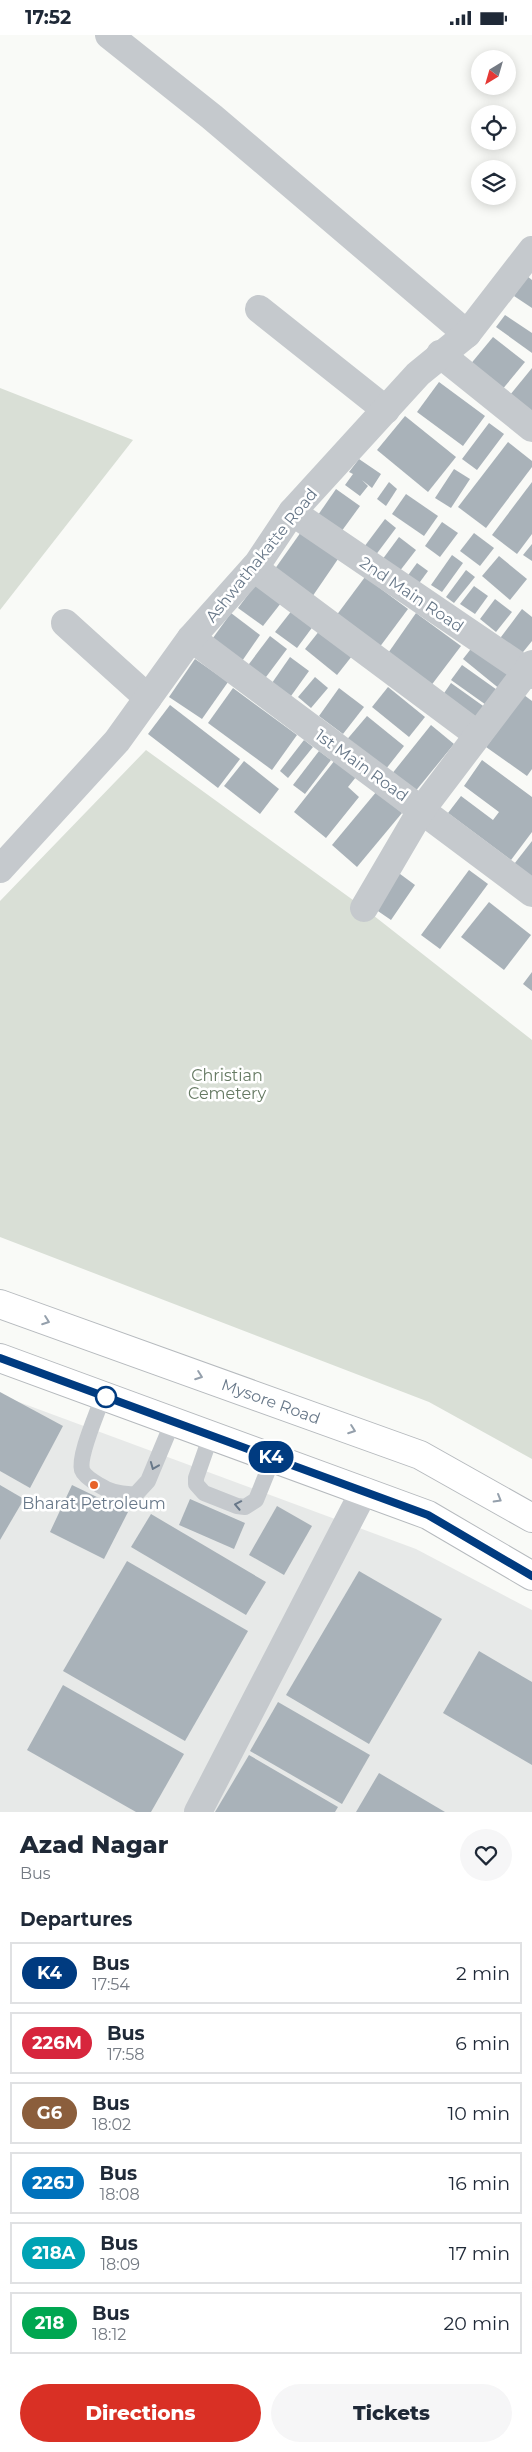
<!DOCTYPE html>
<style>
:root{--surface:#fff;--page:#f6f6f7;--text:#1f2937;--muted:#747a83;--line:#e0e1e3;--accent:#d93025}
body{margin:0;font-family:Montserrat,sans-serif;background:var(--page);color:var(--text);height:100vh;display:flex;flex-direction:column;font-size:19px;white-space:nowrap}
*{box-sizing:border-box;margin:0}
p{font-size:16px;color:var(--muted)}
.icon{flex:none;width:28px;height:28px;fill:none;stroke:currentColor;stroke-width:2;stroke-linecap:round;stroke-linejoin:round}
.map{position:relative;height:1777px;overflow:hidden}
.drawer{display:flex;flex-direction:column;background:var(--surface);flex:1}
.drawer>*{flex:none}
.badge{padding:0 10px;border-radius:16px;font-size:18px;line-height:32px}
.needle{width:32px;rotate:217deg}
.tools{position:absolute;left:471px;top:15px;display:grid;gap:10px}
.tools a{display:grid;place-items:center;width:45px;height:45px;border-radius:50%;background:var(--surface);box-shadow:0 2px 12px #0003;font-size:25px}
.map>.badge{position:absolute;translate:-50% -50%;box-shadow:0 0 0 2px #fff}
h2{padding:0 20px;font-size:19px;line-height:45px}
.round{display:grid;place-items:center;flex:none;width:52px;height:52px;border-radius:26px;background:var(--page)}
.overview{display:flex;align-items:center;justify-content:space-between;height:85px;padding:0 20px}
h1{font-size:24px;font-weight:800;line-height:38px}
.action{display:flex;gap:10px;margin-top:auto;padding:10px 20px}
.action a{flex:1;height:58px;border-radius:30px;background:var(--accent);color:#fff;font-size:20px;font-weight:800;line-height:58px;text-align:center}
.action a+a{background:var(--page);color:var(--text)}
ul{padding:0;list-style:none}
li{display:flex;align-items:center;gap:15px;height:62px;margin:0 10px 8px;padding:0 10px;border:2px solid var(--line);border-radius:0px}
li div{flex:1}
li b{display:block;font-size:19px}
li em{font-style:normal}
li .badge{min-width:55px;font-weight:700;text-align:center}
.status{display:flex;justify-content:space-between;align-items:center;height:35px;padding:0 25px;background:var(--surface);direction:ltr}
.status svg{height:14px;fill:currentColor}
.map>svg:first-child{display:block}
</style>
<div class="status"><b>17:52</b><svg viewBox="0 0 49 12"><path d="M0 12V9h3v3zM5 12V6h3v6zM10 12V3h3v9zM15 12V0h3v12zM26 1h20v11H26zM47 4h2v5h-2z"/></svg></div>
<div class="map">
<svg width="532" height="1777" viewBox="0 0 532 1777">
<rect width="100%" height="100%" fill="#f9faf7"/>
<polygon fill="#e7e9e8" points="0,1360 416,1514 532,1575 532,1777 0,1777"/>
<g fill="#d9dfd6">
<polygon points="0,353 133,405 0,575"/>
<polygon points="146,715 364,873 532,1005 532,1424 429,1367 0,1202 0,866"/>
</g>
<g fill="#a9b2b9">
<polygon points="527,241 532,245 532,273 514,261"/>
<polygon points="505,280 532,298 532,318 496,292"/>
<polygon points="493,302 525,327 501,356 469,331"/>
<polygon points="532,333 532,378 510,360"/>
<polygon points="439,347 485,381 463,411 417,377"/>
<polygon points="405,381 456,422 428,457 377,415"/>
<polygon points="489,388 504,399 477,435 462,424"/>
<polygon points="508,407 532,426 532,432 486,493 458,472"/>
<polygon points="359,424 381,439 372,453 362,445 368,451 360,461 345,450 353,439 349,437"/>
<polygon points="454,434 470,444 451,473 435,463"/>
<polygon points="389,447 397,454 386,471 377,464"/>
<polygon points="532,447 532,499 517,519 492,500"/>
<polygon points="336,454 360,471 341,497 318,480"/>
<polygon points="406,459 438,481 424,501 392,479"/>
<polygon points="385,484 396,493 375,521 364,512"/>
<polygon points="442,487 458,498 440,522 425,511"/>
<polygon points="301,497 338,524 310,565 272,538"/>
<polygon points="474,498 494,513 480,531 460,516"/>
<polygon points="399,502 416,515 399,537 382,525"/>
<polygon points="532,509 532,526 523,520"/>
<polygon points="452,520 463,528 442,557 431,550"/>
<polygon points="499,521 527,544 510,565 482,541"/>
<polygon points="417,528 428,536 417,551 406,543"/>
<polygon points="466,535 475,542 454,568 446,562"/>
<polygon points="365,542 408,574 376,617 333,585"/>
<polygon points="256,549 281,568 263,591 238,573"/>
<polygon points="474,551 488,561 475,579 460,569"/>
<polygon points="495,564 512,577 496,597 480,584"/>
<polygon points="293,574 314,590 297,613 275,597"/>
<polygon points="522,574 532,582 532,606 519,622 498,606"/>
<polygon points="231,578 260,600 240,629 210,607"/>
<polygon points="416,578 461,611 427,656 384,624"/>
<polygon points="320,595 352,621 337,640 305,614"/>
<polygon points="270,601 287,614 263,646 246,633"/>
<polygon points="477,606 516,637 501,655 463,624"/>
<polygon points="290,622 309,636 291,661 272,648"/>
<polygon points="195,624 228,647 202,684 169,662"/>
<polygon points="462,630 500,657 489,672 451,645"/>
<polygon points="315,642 328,653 311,673 298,662"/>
<polygon points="451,648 486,673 473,691 438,667"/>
<polygon points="388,652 425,682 409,702 372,672"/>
<polygon points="233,653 297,700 272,735 208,688"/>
<polygon points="339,653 364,672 343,699 319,681"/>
<polygon points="524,660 532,666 532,734 527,741 486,712"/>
<polygon points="170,670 240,724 218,753 148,699"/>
<polygon points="367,681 404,711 382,739 344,708"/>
<polygon points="431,690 454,709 414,758 391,740"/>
<polygon points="304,705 313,712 288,743 280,736"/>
<polygon points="319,716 331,725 305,759 293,750"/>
<polygon points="335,725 356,742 348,752 359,762 326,803 294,777"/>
<polygon points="482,725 532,762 532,797 511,825 448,778 461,761 493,785 499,777 464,751"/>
<polygon points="244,726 279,754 260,779 224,751"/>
<polygon points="377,756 402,778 357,832 332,810"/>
<polygon points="532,806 532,848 511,833"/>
<polygon points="469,835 488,849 440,914 421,900"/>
<polygon points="396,836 415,850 391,885 372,872"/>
<polygon points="489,867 531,900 504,935 461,902"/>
<polygon points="532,937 532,956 523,949"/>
<polygon points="0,1357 63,1391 30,1453 0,1436"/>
<polygon points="0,1450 24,1464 0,1505"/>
<polygon points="72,1450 128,1477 104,1524 50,1497"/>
<polygon points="190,1464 245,1488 234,1514 179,1490"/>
<polygon points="277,1471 312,1491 284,1540 249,1520"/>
<polygon points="151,1479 266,1547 246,1580 131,1512"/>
<polygon points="127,1526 248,1596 185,1706 63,1636"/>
<polygon points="359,1536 442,1584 369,1709 286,1660"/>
<polygon points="479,1616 532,1647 532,1730 443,1678"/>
<polygon points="63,1650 184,1719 151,1777 136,1777 27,1715"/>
<polygon points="278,1667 370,1720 342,1769 250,1716"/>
<polygon points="249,1720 338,1772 335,1777 215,1777"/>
<polygon points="379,1738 445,1777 356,1777"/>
</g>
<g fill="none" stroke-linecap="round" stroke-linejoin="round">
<defs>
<g id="trunk">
<polyline points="0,1269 420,1420 532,1483"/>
<polyline points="0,1323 428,1480 532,1541"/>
</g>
</defs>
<use href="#trunk" stroke="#b6babe" stroke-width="30"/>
<g stroke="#c5c9cd" stroke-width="16">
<path d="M103,1361C98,1377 78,1420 82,1435C84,1441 94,1447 99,1450C111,1458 122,1460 136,1459L148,1446L173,1386"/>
<polyline points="211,1400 196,1443 196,1449 204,1458 237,1471 245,1472 256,1465 273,1423"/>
</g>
<g stroke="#c5c9cd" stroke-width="28">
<polyline points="109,0 212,82 467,299"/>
<polyline points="259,274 386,375"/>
<polyline points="440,319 532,393"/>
<polyline points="292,477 532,640"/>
<polyline points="254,533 478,700"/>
<polyline points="65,588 148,663"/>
<polyline points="191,603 532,858"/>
<polyline points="0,834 117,706 191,603 258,528 292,477 418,339 467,299 532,215"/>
<polyline points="364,873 422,774 532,629"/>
<polyline points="198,1777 364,1456"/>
</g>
<use href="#trunk" stroke="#fff" stroke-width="28"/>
</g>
<defs><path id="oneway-chevron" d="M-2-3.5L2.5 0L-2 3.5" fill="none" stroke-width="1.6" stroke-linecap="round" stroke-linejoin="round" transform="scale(1.25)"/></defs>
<g stroke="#95a0ac">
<use href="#oneway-chevron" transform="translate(46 1286) rotate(20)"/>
<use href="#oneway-chevron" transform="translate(199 1341) rotate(20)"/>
<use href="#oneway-chevron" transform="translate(352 1395) rotate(20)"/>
<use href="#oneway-chevron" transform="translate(498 1464) rotate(30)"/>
</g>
<g stroke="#687889">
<use href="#oneway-chevron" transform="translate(154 1431) rotate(112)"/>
<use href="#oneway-chevron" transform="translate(238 1470) rotate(-169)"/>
</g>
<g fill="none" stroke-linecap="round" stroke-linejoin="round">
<defs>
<polyline id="line" points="0,1323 428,1480 532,1541"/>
</defs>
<use href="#line" stroke="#fff" stroke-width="11"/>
<use href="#line" stroke="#003b80" stroke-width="8"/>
</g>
<circle fill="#fff" stroke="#003b80" stroke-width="2.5" cx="106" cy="1362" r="10"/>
<circle fill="#e7632a" stroke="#fff" stroke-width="2" cx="94" cy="1450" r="5"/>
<g text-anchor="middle" stroke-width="5" stroke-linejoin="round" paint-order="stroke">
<g font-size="16" fill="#687889" stroke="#fff">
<text transform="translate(261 520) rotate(-51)" y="6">Ashwathakatte Road</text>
<text transform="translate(412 559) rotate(34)" y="6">2nd Main Road</text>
<text transform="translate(362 730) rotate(36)" y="6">1st Main Road</text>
<text transform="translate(271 1366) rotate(20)" y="6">Mysore Road</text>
</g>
<g font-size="16" fill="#667a63" stroke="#fff">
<text x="227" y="1046">Christian<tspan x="227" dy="18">Cemetery</tspan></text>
</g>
<g font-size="16" fill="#687889" stroke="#fff">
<text x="94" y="1474">Bharat Petroleum</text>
</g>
</g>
</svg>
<div class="tools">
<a><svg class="needle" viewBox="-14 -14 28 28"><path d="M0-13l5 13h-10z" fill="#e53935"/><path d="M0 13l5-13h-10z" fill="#747a83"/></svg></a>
<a><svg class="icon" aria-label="locate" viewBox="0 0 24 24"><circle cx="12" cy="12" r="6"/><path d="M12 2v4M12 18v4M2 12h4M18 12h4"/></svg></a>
<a><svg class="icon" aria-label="layers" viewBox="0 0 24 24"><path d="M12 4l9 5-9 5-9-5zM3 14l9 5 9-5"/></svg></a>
</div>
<b class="badge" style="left:271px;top:1422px;background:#003b80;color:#fff">K4</b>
</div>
<section class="drawer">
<div class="overview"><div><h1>Azad Nagar</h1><p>Bus</p></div><a class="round"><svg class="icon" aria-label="heart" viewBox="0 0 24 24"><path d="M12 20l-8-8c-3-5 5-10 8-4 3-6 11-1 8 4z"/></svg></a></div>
<h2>Departures</h2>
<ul>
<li><span class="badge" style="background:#003b80;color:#fff">K4</span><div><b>Bus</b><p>17:54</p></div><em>2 min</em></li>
<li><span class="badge" style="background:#d7263d;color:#fff">226M</span><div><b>Bus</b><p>17:58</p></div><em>6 min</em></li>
<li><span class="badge" style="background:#8b5e3c;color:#fff">G6</span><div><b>Bus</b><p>18:02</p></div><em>10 min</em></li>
<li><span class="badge" style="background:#0072bc;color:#fff">226J</span><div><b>Bus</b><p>18:08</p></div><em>16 min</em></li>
<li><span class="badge" style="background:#00a3b4;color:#fff">218A</span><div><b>Bus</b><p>18:09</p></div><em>17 min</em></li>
<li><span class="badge" style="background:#00a651;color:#fff">218</span><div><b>Bus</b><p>18:12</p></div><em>20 min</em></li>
</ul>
<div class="action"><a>Directions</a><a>Tickets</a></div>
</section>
